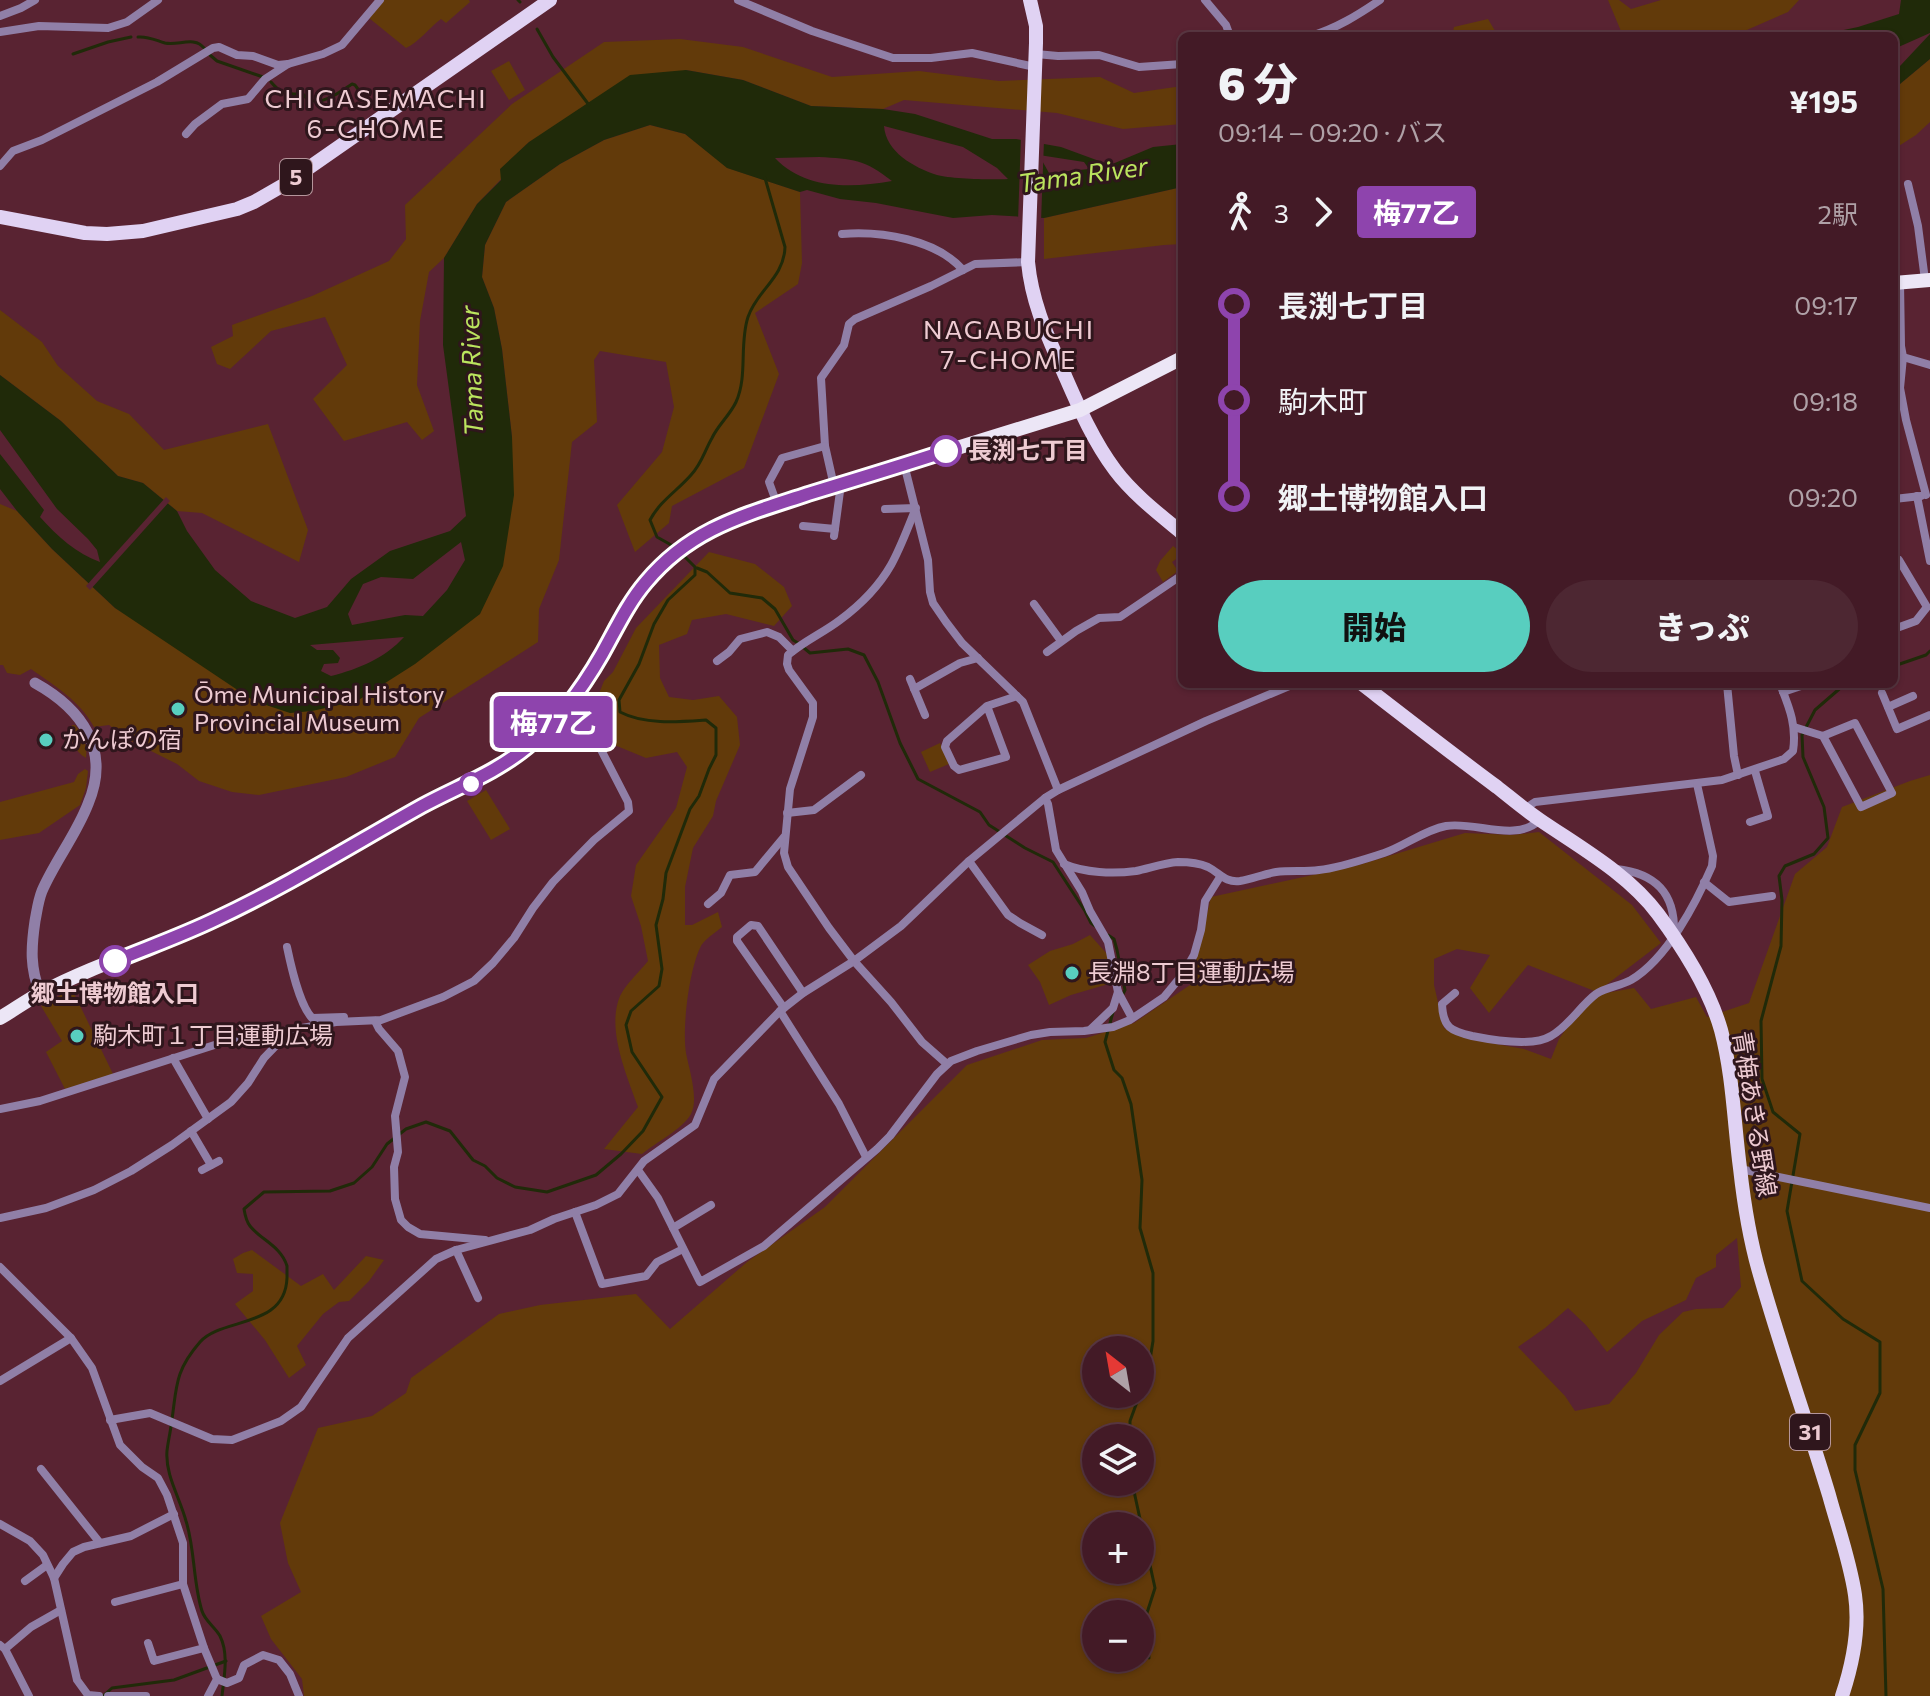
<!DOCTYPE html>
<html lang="ja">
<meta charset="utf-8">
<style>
:root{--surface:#431a26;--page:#4d2732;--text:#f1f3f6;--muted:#afa1a7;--line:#5b3843;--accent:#58cebf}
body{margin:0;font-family:Commissioner,"Noto Sans JP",sans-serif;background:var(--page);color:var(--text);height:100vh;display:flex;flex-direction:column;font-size:30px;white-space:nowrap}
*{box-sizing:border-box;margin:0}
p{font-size:26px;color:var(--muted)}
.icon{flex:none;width:44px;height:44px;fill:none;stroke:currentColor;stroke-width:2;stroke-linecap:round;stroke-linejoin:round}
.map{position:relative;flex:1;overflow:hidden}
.sheet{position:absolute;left:1178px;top:32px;width:720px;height:656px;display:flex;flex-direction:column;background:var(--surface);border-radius:12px;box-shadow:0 2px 6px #0004,0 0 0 2px var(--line)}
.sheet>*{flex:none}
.badge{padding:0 16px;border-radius:6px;font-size:28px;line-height:52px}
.needle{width:52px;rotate:329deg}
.fabs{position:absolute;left:1082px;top:1336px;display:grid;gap:16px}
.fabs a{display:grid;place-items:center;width:72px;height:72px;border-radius:50%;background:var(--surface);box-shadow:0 2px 6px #0004,0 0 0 2px var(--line);font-size:40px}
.map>.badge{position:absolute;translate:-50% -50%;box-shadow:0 0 0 4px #fff}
.legs{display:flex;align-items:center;gap:12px;height:88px;padding:0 40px;font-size:26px}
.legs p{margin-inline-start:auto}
.head{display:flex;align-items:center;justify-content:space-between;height:136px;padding:0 40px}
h1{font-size:44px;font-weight:800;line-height:60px}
.primary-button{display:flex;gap:16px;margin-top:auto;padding:16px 40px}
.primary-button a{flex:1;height:92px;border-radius:48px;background:var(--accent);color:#111;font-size:32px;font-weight:800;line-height:92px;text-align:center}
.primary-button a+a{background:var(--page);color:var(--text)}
ul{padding:0 40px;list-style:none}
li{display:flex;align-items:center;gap:28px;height:96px;font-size:30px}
li i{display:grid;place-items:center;width:12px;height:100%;margin:0 10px;background:currentColor}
li i::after{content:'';width:20px;height:20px;margin:-10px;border:6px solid;border-radius:50%;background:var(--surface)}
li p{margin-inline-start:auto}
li:first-child i{background:linear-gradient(#0000 50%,currentColor 0)}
li:last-child i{background:linear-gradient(currentColor 50%,#0000 0)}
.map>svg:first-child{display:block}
</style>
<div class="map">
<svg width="1930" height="1696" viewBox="0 0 1930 1696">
<rect width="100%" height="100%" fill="#592332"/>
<g fill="#623a0a" fill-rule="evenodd">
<path d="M384,0H469L470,2L446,23L441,19C429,28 419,42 406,48L369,18Z"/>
<polygon points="1608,0 1619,0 1631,9 1661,0 1799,0 1788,12 1733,36 1623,36"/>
<polygon points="1488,19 1498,36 1452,36 1454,27"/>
<polygon points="680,39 743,47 832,77 919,71 999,81 1100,77 1134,93 1182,86 1182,124 1123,129 1057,113 904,100 883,109 811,106 743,80 686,70 529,142 501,169 501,179 477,204 444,258 429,272 420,321 417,385 434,431 422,440 407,422 344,441 313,399 347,365 325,317 271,331 230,369 217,364 211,347 233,336 232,325 312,296 389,261 406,239 405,205 512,104 604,42"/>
<polygon points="1930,59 1930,122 1916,135 1894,149 1894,89"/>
<polygon points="509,61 525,90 509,100 491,71"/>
<path d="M650,125L685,134L728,168L800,192L802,263L798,284L755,313L779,374L744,468L672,506L669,523L635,552L617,505L662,452L674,407L666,362L600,351L594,360L597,422L572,442L559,560L539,609L538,642L419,718L395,757L346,777L259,795L232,792L199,781L177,764L127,739L109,725L94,727C80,701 55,686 31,669L20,675L7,673L3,665H0V504L17,511L52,549L115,608L291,713L480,614L512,437L502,349L494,308L482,277L485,245L506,202L560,164L604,140Z"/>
<polygon points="1182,187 1182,244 1164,245 1044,259 1044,218"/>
<polygon points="0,310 42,342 58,366 97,401 129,414 164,450 268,424 308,530 299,562 202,513 177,511 143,483 118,476 61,421 0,375"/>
<polygon points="1173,546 1182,553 1182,555 1172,562 1178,571 1163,582 1156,570 1160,561"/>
<path d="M709,552L755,564L784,587L792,606L774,626L726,614L692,620L687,634L659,645L660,678L669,697L693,700L719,696L737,717L740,745L716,801L713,816L693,848L685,887V925H692L718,912L722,927C715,933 703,940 700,948C689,971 682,1028 686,1053C689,1069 699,1099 691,1114C683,1129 655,1143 642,1154L604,1149L638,1107C627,1076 606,1029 620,996C626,984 639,972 648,961L641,926L631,896L636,865L676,808L687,767L677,752L646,758L612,744L598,714V696L604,681L613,672L636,628Z"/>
<path d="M72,725H75C83,734 88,747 86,758C74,751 69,739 72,725Z"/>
<polygon points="940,743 949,764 930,772 921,752"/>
<polygon points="85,769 88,771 86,788 80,805 39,833 0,840 0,802 74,782 78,774"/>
<path d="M1930,775V1696H304L302,1679L271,1639L261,1616L301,1592L288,1563L280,1523L318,1428L372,1416L406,1393L411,1378L499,1314L540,1305L636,1294L670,1329L747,1262L825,1207L967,1065L1042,1040L1086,1038L1134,1023L1190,985L1211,897L1359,865L1465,833L1512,835L1539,832L1632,905L1661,943L1597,992L1528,965L1489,1013L1470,988L1490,955L1457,949L1434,959V985L1444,1028L1468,1039L1524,1049L1551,1059L1559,1039L1589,996L1634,988L1651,1009L1696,997L1707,1017L1749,1003L1795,874L1827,847L1842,807L1910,781ZM1737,1238L1741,1287L1723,1308L1696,1309L1683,1312L1659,1335L1636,1373L1609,1404L1575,1411L1565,1396L1518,1347L1545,1328L1568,1308L1586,1325L1607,1352L1642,1321L1686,1300L1696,1278L1716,1267V1255ZM1096,1350H1140V1394H1096ZM1096,1438H1140V1482H1096ZM1096,1526H1140V1570H1096ZM1096,1614H1140V1658H1096Z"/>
<polygon points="486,790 510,829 491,840 467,801"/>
<polygon points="1090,935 1108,955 1112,983 1071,995 1049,1005 1040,982 1028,965 1050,951 1073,944"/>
<polygon points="72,989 113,1074 65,1089 46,1052 62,1041 41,1006"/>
<polygon points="252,1250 301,1286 323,1274 334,1290 366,1256 384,1260 369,1281 349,1301 339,1302 323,1314 297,1346 306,1365 289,1378 265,1340 235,1304 253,1291 253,1274 237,1273 233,1259 243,1253"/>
</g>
<g fill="#202a09" fill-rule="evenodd">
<polygon points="1901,0 1930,0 1930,33 1894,49 1894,36 1815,36 1858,27 1899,14"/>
<polygon points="1930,34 1930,59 1894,89 1894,69 1900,66"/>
<path d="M686,70L743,80L811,106L883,109L915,114L992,139H1016L1061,147L1110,165L1153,147L1182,144V187L1044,218L992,215L953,218L876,203L840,199L807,190L800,192L727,168L685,134L650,125L604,140L560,164L506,202L485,245L482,277L494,308L502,349L512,437L514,495L503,566L480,614L415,664L357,701L312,711L290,713L254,701L115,608L52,549L17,511L0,489V454L44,510L40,517C57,536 77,554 100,562L97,550L88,539L57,509L0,430V375L61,421L118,476L143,483L177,511L187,531L215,570L251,601L295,618L327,607L351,579L390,551L450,531L466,516L443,345L444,258L477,204L501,180L500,169L529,142L630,75ZM884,126L963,147L997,168L1008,179C992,180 951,179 937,175C913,167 886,152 884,126ZM1039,155L1084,162L1089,169L1049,173ZM819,157C853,159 864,159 892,181C852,188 805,190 775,158ZM461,542L465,560L447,590L423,616L405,615L352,625L348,614L363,584L381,577L413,579ZM404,637C385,658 359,669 331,676L321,671L324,664L338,663L340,658L333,650H317L310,645Z"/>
</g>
<g fill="#592332">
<polygon points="1021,136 1044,140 1041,222 1018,221"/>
<polygon points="166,497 170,501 90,590 86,586"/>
</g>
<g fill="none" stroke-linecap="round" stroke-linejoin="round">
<g stroke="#202a09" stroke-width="3">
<polyline points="518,0 520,2"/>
<polyline points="537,29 553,57 589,105"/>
<path d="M138,37C148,36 155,40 165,43C174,45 184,41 193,42C200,43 201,45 205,49"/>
<polyline points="73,54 108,42 131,37"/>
<polyline points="210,55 217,61 263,77"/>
<path d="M271,82C280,93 285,94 299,94C310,95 300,96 310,100C324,105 341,91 352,84L355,85L368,103"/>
<path d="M673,546L657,537L650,520C660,501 677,491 691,475C702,463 704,452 712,438C718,425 730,415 736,402C748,376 739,344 748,317C757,290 784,278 785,247L765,178"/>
<polyline points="697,568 707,572 730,593 762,598 775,609 793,640 798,643"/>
<polyline points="804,648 810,653 848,649 864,655 878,682 900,743 918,779 980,812 989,825 1025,848 1053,862 1085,911 1091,923 1095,926"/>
<polyline points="1894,666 1926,655 1930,651"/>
<polyline points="1845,684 1815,710 1802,735 1803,757 1824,807 1828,838 1814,854 1785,866 1779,876 1782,900 1781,946 1761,1021 1762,1079 1773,1112 1800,1134 1787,1211 1802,1281 1843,1319 1880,1342 1880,1393 1855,1445 1855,1470 1883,1589 1886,1696"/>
<polyline points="1108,935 1114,939 1117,950 1125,990 1123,994"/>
<polyline points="1113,1012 1105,1042 1114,1070 1122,1078 1131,1104 1142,1180 1140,1228 1153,1273 1153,1341 1148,1372 1130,1421 1130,1438"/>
<polyline points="1132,1482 1155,1588 1146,1616 1149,1658"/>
<polyline points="103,1696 112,1688 174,1680 226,1661"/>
<path d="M222,1696C224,1677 229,1654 220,1636C215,1627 205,1621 202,1611C193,1583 195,1549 186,1521C180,1498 165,1475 167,1451C168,1442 170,1434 171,1426C177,1389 173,1373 200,1342C222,1317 285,1329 287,1278C287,1276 287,1267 287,1266C281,1246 261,1240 250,1226C246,1221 245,1215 244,1209L264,1192L330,1191L354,1183L372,1167L387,1144L406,1129L426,1122L450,1131L473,1160L485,1166L497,1178L515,1187L547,1192L596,1175L621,1154L643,1131L662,1097L632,1052L626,1025L631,1011L659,986L662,969L656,925L663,899L666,873L690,809L699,796L709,769L716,755V728L706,720C678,722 645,725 620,712L619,700L639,664L654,624L668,600L695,575V567L682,554"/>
</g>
<g stroke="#907fa7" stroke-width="8">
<polyline points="738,0 812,31 893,58 931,58 972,53 1035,67"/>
<polyline points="1205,0 1226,25 1230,36"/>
<polyline points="0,16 21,8 35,0"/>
<polyline points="0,32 39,26 108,28 127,22 158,0"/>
<path d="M1311,36C1337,28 1358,15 1380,0"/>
<polyline points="1036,54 1058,56 1099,55 1139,67 1182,64"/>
<polyline points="186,134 195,124 222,104 248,99 265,79 288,64 323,54 342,45 380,0"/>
<polyline points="0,166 13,151 42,140 157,82 213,48 219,47 237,55 253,56 278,65 288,64"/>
<polyline points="1908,184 1918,226 1925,280"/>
<path d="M842,234C881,231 936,239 963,270"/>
<polyline points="1900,282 1901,346 1903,357 1900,388 1906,420 1926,495"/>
<polyline points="1903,357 1930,365"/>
<polyline points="904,464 928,560 930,592 933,603 946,622 962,643 1023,702 1058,790"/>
<polyline points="834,486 825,446 821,378 844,345 849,324 855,319 931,286 975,264 1028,262"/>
<polyline points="1917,496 1930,561"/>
<polyline points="1894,499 1921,496"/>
<polyline points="777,504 769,482 782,458 825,446"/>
<path d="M885,509L916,508C908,527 901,547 891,565C879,586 859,606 840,620C823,633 804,641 788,655L787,664L789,670L813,703V717L790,789L784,853L788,867L829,928L854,961L891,1002L922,1042L947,1064"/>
<polyline points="803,526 835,529"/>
<polyline points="834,536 841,484"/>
<polyline points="1034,604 1061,641"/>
<polyline points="1894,629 1916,621 1927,607 1899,560"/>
<polyline points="1047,652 1076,631 1099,618 1120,617 1182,575"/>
<polyline points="717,661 729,652 740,639 767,632 779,637 793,651"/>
<polyline points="910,679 925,715"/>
<polyline points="1727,684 1734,756 1738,775"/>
<polyline points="914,689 960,663 978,658"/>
<polyline points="1783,692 1807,684"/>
<polyline points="1882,693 1897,729 1930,715"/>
<polyline points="987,706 1006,757 959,770 954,766 945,747 947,741 987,706 1017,696"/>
<polyline points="1888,707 1913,696"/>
<polyline points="1794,727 1823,736 1861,807 1892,793 1855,723 1823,736"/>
<polyline points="1045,798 1048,804 1056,850 1082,892 1090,911 1108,942 1118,992 1132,1018"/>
<path d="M1526,808L1535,802L1722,780L1784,759L1793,751C1797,725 1789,707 1780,684"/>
<polyline points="787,813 814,810 861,775"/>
<polyline points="1750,822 1768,816 1755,771"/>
<polyline points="969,861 1008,915 1020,923 1042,935"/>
<path d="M1064,864C1085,873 1113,874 1136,871C1150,868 1164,863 1178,862C1189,862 1199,863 1208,867C1220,873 1225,883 1240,881C1252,879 1264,874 1276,872C1290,870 1305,872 1319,870C1339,868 1365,859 1384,853C1405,846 1424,830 1446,826C1476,821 1515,843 1540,820"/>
<path d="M1616,869C1655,873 1675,893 1674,932"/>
<polyline points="1704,882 1729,902 1772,896"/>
<polyline points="708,904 721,893 730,875 755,872 784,837"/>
<path d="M287,947C291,966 299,1004 312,1018L344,1017"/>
<path d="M1455,993L1442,1004C1443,1028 1451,1031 1472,1036C1492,1040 1533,1047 1551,1036C1569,1026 1580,1006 1596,994C1606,987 1620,986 1631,980C1667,959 1696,903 1712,866L1713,856L1697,784"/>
<polyline points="784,1008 737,941 737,937 751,925 758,926 803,993"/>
<polyline points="780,1011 839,1104 866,1157"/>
<polyline points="375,1021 379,1029 398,1051 405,1077 395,1116 398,1152 394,1167 395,1199 401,1220 408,1227 420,1234 485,1240"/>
<polyline points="1091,1029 1113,1008 1118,992"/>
<polyline points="173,1058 208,1119"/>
<polyline points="0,1109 40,1101 227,1041 336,1022 381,1020 443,997 474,981 493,963 514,938 533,908 553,882 594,840 629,811 628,802 596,740 569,704"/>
<polyline points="191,1131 211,1165"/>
<polyline points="1740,1169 1930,1208"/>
<polyline points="202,1170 219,1161"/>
<polyline points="638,1170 658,1198 700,1282 764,1246 877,1149 890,1136 937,1074 951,1061 977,1051 1031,1035 1050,1032 1084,1031 1113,1027 1130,1020 1164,997 1183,974 1194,955 1201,930 1205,901 1220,877"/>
<polyline points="575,1212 602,1284 646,1276 657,1262 683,1249"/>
<polyline points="0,1218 46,1208 94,1190 131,1171 172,1145 231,1102 248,1083 264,1058 291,1030"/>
<polyline points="673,1228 711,1205"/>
<polyline points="456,1250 478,1298"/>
<polyline points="0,1267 71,1338 92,1368 120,1445 142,1467 158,1478 167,1495 183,1543 183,1584 204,1648 217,1679 208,1696"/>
<polyline points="0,1381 71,1338"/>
<polyline points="110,1420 150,1413 212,1439 232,1440 281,1421 301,1407 348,1338 436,1259 456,1250 530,1230 554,1219 596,1205 618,1194 644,1161 695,1125 714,1079 780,1011 803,993 854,961 901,926 969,861 1045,798 1058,790 1206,721 1294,684"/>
<polyline points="41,1469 100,1543"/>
<polyline points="0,1524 30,1541 43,1555 54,1578 77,1680 88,1695 99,1696"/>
<polyline points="54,1578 63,1564 73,1552 84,1547 131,1536 174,1514"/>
<polyline points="25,1581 47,1565"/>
<polyline points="115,1602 183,1584"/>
<polyline points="148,1643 154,1661 204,1648"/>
<polyline points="0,1645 5,1649 29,1696"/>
<polyline points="5,1649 31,1627 61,1610"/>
<polyline points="217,1679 227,1683 239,1678 244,1665 263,1655 279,1660 290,1674 299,1696"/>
<polyline points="108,1696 146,1696"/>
</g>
<path stroke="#907fa7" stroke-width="11" d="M35,683C82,709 111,750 88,804C76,835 55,861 42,891C38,901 37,911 35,921C31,948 30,968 40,993"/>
<g stroke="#e0d2f3" stroke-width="14">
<path d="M1030,0L1036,26V43L1028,262C1032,305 1049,339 1066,378C1080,410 1094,442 1115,470C1133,494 1159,514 1182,533"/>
<polyline points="0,217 85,233 107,234 143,231 237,209 254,202 287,183 550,0"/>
<path d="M1362,684C1406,718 1451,753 1497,787C1511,798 1525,810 1540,820C1581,848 1628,874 1658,914C1684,949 1709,988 1721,1030C1733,1075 1734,1123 1740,1168C1744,1204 1750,1241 1760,1275C1781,1349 1807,1422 1829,1495C1838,1528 1850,1561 1855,1595C1860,1629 1853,1663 1842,1696"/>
</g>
<g stroke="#ece6f6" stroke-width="14">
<polyline points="1894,283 1930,280"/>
<path d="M0,1018C14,1010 27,1000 41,993C96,964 157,946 214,920C285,888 353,845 421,807C438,797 457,790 475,781C499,770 520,754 539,736C565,712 584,685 602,655C614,634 624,612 638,592C664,556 702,530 744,514L1080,410L1182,358"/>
</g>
</g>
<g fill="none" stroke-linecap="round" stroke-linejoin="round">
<defs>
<path id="line-1" d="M115,961C149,947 183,935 216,919C287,886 354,844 422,806C459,786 494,774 527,747C559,721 582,689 602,654C616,629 628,603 646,582C691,528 745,515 808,494C854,480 900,466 946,451"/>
</defs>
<use href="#line-1" stroke="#fff" stroke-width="18"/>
<use href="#line-1" stroke="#8e44ad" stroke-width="12"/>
</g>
<g fill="#fff" stroke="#8e44ad" stroke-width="4">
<circle cx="946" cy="451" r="14"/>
<circle cx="471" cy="784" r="10"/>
<circle cx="115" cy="961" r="14"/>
</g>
<g fill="#58cebf" stroke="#2f161c" stroke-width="3">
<circle cx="178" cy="709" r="8"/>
<circle cx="46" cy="740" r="8"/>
<circle cx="1072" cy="973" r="8"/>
<circle cx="77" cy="1036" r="8"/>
</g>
<g text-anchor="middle" stroke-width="6" stroke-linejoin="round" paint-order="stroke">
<g fill="#2f161c" stroke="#b5959b" stroke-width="2">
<rect x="280" y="159" width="32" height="36" rx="6"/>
<rect x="1790" y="1414" width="40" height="36" rx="6"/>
</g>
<g font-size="22" font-weight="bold" fill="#eecbd2">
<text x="296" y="185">5</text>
<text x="1810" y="1440">31</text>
</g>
<g font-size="24" font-weight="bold" fill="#eecbd2" stroke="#2f161c" text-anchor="start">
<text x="968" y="459">長渕七丁目</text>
<text x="115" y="1002" text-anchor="middle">郷土博物館入口</text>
</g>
<g font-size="24" fill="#eecbd2" stroke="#2f161c" text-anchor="start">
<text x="194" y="703">Ōme Municipal History<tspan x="194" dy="28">Provincial Museum</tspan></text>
<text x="62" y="748">かんぽの宿</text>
<text x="1088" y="981">長淵8丁目運動広場</text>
<text x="93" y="1044">駒木町１丁目運動広場</text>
</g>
<g font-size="24" fill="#eecbd2" stroke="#2f161c">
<text transform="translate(1754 1114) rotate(81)" y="8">青梅あきる野線</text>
</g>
<g font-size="26" letter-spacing="2" fill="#eecbd2" stroke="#2f161c">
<text x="376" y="108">CHIGASEMACHI<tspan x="376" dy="30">6-CHOME</tspan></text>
<text x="1009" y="339">NAGABUCHI<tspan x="1009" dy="30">7-CHOME</tspan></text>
</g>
<g font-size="26" font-style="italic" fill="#bbe45e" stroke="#2f161c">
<text transform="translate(1083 175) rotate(-8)" y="9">Tama River</text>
<text transform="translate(472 371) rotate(-92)" y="9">Tama River</text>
</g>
</g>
</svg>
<div class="fabs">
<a><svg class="needle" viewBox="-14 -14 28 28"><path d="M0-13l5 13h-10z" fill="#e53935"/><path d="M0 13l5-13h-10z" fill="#afa1a7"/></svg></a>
<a><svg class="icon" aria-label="layers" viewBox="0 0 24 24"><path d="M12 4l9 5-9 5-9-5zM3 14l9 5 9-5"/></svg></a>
<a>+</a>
<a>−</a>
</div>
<b class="badge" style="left:553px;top:722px;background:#8e44ad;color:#fff">梅77乙</b>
<section class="sheet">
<div class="head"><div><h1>6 分</h1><p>09:14 – 09:20 · バス</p></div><b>¥195</b></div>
<div class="legs"><svg class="icon" aria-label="walk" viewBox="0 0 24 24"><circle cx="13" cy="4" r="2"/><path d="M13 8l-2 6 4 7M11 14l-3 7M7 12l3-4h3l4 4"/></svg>3<svg class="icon" aria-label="forward" viewBox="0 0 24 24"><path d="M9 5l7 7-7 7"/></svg><b class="badge" style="background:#8e44ad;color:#fff">梅77乙</b><p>2駅</p></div>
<ul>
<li><i style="color:#8e44ad"></i><b>長渕七丁目</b><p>09:17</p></li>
<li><i style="color:#8e44ad"></i><span>駒木町</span><p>09:18</p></li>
<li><i style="color:#8e44ad"></i><b>郷土博物館入口</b><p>09:20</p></li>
</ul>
<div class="primary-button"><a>開始</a><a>きっぷ</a></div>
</section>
</div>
